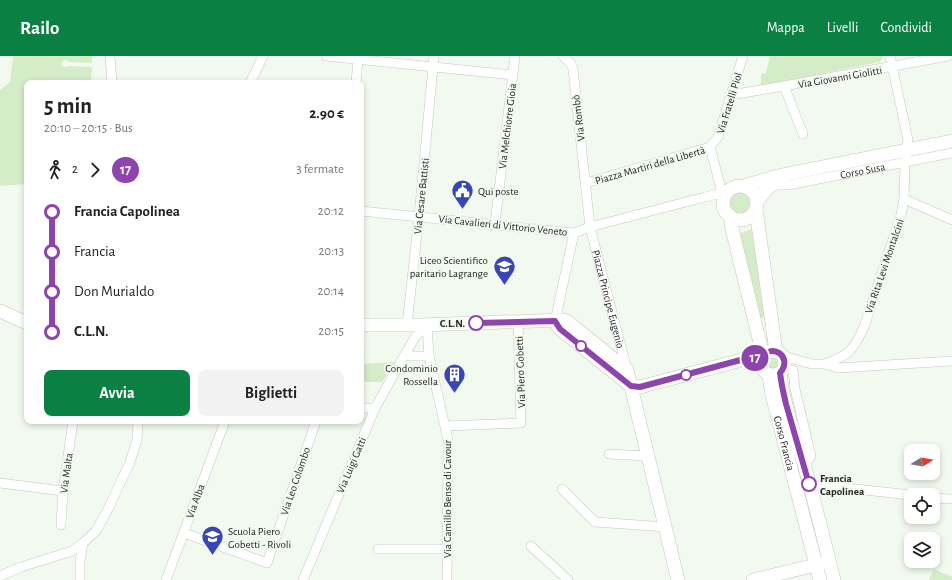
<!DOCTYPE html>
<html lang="it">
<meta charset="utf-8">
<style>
:root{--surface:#fff;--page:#f2f2f2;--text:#222;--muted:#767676;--accent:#0b8043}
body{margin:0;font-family:"Alegreya Sans",sans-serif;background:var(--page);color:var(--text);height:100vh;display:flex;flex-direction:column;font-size:15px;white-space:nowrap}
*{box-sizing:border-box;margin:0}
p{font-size:13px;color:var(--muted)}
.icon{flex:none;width:22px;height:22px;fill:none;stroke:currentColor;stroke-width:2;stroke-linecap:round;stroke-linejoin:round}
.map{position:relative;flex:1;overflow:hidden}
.drawer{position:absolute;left:24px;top:24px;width:340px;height:344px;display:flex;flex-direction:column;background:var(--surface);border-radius:8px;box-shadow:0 2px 6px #0003}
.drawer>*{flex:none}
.badge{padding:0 8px;border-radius:13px;font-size:14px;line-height:26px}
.needle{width:26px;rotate:79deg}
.fabs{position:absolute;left:904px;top:388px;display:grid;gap:8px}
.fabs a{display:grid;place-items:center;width:36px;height:36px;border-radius:8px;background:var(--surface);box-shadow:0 2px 6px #0003;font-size:20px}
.map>.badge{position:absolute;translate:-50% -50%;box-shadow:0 0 0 2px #fff}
.legs{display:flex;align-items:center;gap:6px;height:44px;padding:0 20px;font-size:13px}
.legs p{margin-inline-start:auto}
.headline{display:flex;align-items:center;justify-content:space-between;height:68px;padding:0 20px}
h1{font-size:22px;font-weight:600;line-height:30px}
.primary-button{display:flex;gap:8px;margin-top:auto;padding:8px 20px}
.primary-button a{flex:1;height:46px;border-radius:8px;background:var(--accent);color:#fff;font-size:16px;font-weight:600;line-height:46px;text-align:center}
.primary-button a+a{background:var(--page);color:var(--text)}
ul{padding:0 20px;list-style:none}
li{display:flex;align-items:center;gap:14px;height:40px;font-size:15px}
li i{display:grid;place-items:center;width:6px;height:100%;margin:0 5px;background:currentColor}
li i::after{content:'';width:10px;height:10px;margin:-5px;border:3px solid;border-radius:50%;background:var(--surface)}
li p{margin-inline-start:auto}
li:first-child i{background:linear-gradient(#0000 50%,currentColor 0)}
li:last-child i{background:linear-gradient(currentColor 50%,#0000 0)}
header{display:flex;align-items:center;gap:24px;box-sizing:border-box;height:56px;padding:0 20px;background:var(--accent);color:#fff}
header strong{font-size:19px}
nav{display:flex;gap:22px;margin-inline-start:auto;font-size:14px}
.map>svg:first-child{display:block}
</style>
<header>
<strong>Railo</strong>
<nav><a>Mappa</a><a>Livelli</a><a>Condividi</a></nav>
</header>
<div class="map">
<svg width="952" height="524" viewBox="0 0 952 524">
<rect width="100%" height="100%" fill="#f2f9ee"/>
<g fill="#d5ecc9">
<polygon points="13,0 92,0 92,7 69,6 67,4 64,4 62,7 62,10 66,11 69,10 92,11 91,27 27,27 27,128 0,130 0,34 10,26"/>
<polygon points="770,0 883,0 880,6 761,30 761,18 766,17"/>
<circle cx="740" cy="147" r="10"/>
<polygon points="752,173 764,260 762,262 760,262 738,178"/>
<circle cx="772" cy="307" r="6"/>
<polygon points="395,306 382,326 361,326 361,308"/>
<polygon points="934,513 952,521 952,524 929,524"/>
</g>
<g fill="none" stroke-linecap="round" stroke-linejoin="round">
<defs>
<g id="street">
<polyline points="110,0 112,27"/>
<polyline points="326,0 513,19"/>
<path id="s1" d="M563,0L571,8L573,13L590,171L627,314"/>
<polyline points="250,27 263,0"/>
<polyline points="356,27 358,3"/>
<polyline points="784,30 803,78"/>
<polyline points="731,39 784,30 948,0"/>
<polyline points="710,91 722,137"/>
<polyline points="586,127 710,91 718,81 743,0"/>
<path id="s2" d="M773,129H788L952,97"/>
<polyline points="904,143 952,164"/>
<polyline points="361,155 574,177 590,171 705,141 722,137 725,138"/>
<polyline points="495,168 515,0"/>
<polyline points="555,265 574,177"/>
<polyline points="407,269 419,160 434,0"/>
<polyline points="427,269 429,300 448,384 447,524"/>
<polyline points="405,298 410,300 429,300"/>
<polyline points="783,300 812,308 825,308 838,312 952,305"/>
<path d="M825,308C849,299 853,295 864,271L901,159L904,143L905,106L908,84L890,0"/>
<polyline points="793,314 795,333 811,400 804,410"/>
<polyline points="361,352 375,352"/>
<polyline points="445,370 521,367 518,265"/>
<polyline points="609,398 648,400"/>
<polyline points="0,427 63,435"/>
<polyline points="809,428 911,439"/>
<polyline points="562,433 595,466 666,471"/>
<polyline points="933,442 952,443"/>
<polyline points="61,469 63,435 73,365"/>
<polyline points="184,477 267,507 316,365"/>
<polyline points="531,490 568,524"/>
<polyline points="378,493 447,493"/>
<polyline points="0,520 21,511 72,495 83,487 96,475 109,451 130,406 137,384 138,365"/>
<polyline points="80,524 80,505 83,487"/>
<polyline points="166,524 225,365"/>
<polyline points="303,524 375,352 415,281 427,269"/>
</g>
<g id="secondary">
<circle cx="740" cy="147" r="17"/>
<polyline points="744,130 777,120 952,85"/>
<polyline points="757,145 769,131 783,122"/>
<polyline points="756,154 776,295"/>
<polyline points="730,160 733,177 763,299"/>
<polyline points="0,255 27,267"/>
<polyline points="555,265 560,273 631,330"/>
<polyline points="361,269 421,269 563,264 567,265 627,314 678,524"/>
<circle cx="773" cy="307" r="12"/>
<path d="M780,317C783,348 795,378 804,408C815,447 824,485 834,524"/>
<path id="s3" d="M769,319L772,339L820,524"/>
<polyline points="631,330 640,331 749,302 761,303"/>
<polyline points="753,524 824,507"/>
</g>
</defs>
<use href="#street" stroke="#c2c9be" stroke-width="10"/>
<use href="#secondary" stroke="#c2c9be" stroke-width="14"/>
<use href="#street" stroke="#fff" stroke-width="9"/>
<use href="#secondary" stroke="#fff" stroke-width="13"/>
</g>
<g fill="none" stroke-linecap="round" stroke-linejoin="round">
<defs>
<path id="line-1" d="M476,267L555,265L560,273L631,330L640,331L748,302L761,303C771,285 794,301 780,317L782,330L786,348L809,428"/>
</defs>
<use href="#line-1" stroke="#fff" stroke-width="9"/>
<use href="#line-1" stroke="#8e44ad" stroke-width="6"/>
</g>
<defs>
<symbol id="civic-pin" viewBox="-11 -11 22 30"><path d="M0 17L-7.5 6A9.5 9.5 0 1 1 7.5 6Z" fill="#3745b8" stroke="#f2f9ee"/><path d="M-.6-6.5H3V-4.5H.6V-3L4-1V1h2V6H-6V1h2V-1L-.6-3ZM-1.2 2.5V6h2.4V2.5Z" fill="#fff"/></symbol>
<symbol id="school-pin" viewBox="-11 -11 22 30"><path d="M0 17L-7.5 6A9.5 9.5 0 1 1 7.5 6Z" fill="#3745b8" stroke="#f2f9ee"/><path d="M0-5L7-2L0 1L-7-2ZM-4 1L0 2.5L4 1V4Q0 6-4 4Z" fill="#fff"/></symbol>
<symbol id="building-pin" viewBox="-11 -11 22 30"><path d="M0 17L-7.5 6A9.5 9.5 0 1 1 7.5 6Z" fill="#3745b8" stroke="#f2f9ee"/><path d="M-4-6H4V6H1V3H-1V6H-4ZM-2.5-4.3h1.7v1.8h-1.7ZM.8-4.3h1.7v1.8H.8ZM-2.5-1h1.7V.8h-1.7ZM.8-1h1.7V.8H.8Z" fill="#fff"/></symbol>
</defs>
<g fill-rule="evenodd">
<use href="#civic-pin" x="450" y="122" width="25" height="34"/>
<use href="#school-pin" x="492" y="198" width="25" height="34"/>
<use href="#building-pin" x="442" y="306" width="25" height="34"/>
<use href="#school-pin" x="200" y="468" width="25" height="34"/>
</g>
<g fill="#fff" stroke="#8e44ad" stroke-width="2">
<circle cx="476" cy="267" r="7"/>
<circle cx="581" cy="290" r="5"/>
<circle cx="686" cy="319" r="5"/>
<circle cx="809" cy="428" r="7"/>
</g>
<g text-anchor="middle" stroke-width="4" stroke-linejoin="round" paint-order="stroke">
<g font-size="11" fill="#252723" stroke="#f2f9ee">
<text transform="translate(840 21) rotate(-10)" y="4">Via Giovanni Giolitti</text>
<text transform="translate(729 47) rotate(-73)" y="4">Via Fratelli Piol</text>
<text transform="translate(578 62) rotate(-97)" y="4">Via Rombò</text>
<text transform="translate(507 70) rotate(-83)" y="4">Via Melchiorre Gioia</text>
<text transform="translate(650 109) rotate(-16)" y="4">Piazza Martiri della Libertà</text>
<text dy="4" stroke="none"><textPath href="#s2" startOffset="91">Corso Susa</textPath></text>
<text transform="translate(421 140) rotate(-84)" y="4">Via Cesare Battisti</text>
<text transform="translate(503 169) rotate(6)" y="4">Via Cavalieri di Vittorio Veneto</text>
<text transform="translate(884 210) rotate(-71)" y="4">Via Rita Levi Montalcini</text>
<text dy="4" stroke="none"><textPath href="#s1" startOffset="250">Piazza Principe Eugenio</textPath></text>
<text transform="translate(520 316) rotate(-92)" y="4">Via Piero Gobetti</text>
<text dy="4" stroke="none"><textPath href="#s3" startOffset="70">Corso Francia</textPath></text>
<text transform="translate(351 409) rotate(-67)" y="4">Via Luigi Gatti</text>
<text transform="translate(66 417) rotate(-82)" y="4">Via Malta</text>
<text transform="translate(295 425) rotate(-71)" y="4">Via Leo Colombo</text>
<text transform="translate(447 443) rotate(-90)" y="4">Via Camillo Benso di Cavour</text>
<text transform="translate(195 445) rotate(-70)" y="4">Via Alba</text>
</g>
<g font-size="11" fill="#252723" stroke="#f2f9ee" text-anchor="start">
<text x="478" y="139">Qui poste</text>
<text x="488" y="208" text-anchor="end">Liceo Scientifico<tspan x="488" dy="13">paritario Lagrange</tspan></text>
<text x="438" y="316" text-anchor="end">Condominio<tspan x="438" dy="13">Rossella</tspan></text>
<text x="228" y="479">Scuola Piero<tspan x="228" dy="13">Gobetti - Rivoli</tspan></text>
</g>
<g font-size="11" font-weight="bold" fill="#252723" stroke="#f2f9ee" text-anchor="end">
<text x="465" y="271">C.L.N.</text>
<text x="820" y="426" text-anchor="start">Francia<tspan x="820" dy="13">Capolinea</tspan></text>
</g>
</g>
</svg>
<div class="fabs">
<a><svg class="needle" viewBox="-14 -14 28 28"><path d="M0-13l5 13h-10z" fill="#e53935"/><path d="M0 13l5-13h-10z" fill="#767676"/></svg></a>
<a><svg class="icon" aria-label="locate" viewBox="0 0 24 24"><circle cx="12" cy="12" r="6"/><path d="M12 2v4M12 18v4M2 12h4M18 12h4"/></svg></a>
<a><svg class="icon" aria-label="layers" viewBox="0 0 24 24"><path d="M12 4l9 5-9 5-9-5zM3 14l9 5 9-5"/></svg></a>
</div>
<b class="badge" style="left:755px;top:302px;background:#8e44ad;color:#fff">17</b>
<section class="drawer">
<div class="headline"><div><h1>5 min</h1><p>20:10 – 20:15 · Bus</p></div><b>2.90 €</b></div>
<div class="legs"><svg class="icon" aria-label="walk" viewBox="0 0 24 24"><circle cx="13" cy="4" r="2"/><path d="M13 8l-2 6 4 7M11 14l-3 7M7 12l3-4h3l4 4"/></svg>2<svg class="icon" aria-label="forward" viewBox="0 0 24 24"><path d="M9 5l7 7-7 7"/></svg><b class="badge" style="background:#8e44ad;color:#fff">17</b><p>3 fermate</p></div>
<ul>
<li><i style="color:#8e44ad"></i><b>Francia Capolinea</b><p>20:12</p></li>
<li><i style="color:#8e44ad"></i><span>Francia</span><p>20:13</p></li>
<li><i style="color:#8e44ad"></i><span>Don Murialdo</span><p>20:14</p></li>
<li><i style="color:#8e44ad"></i><b>C.L.N.</b><p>20:15</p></li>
</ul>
<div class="primary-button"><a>Avvia</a><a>Biglietti</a></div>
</section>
</div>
